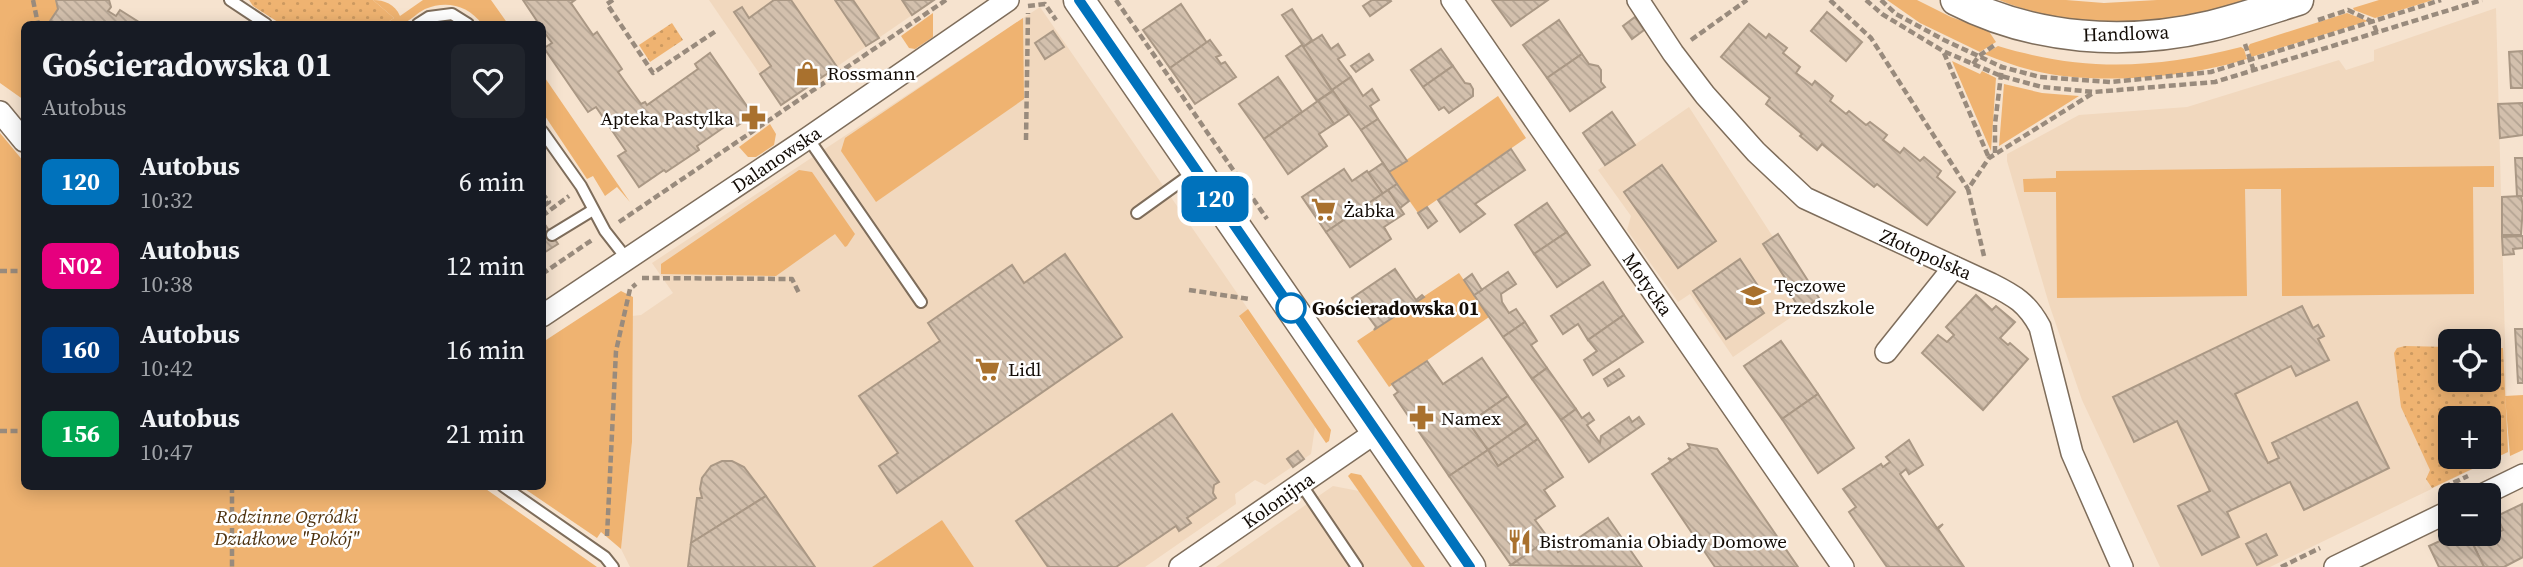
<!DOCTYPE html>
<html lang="pl">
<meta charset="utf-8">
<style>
:root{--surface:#171b24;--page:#20242c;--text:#f1f3f6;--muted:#9ea1a6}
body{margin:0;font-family:"Source Serif 4",serif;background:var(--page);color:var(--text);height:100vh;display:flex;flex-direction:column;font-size:26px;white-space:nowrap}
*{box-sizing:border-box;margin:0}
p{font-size:23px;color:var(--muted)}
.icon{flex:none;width:38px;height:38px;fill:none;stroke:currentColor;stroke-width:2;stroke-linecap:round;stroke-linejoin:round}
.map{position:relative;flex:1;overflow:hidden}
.details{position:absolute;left:21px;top:21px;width:525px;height:469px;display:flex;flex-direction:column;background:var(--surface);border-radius:10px;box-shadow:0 4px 18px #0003}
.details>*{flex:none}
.badge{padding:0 14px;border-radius:10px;font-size:24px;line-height:46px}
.buttons{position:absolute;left:2438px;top:329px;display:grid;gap:14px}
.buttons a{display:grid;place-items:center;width:63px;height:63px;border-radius:10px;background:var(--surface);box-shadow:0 4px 18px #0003;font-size:35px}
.map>.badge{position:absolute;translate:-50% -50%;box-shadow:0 0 0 4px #fff}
.round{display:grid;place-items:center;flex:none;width:74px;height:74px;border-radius:10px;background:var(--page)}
.headline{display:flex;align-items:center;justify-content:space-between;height:119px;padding:0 21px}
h1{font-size:33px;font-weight:700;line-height:52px}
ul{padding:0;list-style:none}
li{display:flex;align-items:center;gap:21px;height:84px;padding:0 21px}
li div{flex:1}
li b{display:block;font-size:26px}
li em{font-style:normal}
li .badge{min-width:77px;font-weight:700;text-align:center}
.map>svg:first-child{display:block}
</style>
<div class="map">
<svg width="2523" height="567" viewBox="0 0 2523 567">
<defs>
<pattern id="park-dots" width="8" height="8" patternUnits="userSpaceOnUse" patternTransform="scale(1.75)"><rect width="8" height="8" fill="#efb371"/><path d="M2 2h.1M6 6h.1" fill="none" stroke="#cc9960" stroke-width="1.8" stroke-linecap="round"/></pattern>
<pattern id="building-back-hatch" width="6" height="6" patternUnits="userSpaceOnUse" patternTransform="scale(1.75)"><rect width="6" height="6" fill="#d3c0ad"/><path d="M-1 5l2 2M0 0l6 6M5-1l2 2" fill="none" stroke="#b4a493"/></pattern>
</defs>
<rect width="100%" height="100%" fill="#f6e3cf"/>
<g fill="#f1d8be" fill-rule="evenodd">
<polygon points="709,0 934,0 781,105"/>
<polygon points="1040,7 1248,309 1239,317 1315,427 1311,454 1265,485 1255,480 1235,494 1236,504 1145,567 974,567 942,520 872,567 630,567 621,549 632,442 632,316 641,315 673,293 652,263"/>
<path d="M2496,8L2508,452L2270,567H2160L2082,400L2049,304L2007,161V154L2079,115L2187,107L2339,60L2346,70L2374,61V50ZM2450,341H2488V380H2450ZM2450,418H2488V457H2450Z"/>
<polygon points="1689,107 1773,237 1778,234 1819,298 1733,357 1690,294 1678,302 1627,230 1631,216 1598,170"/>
<polygon points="1333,486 1359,491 1412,567 1216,567"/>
</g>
<g fill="#efb371">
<polygon points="0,0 56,0 58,9 48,24 24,24 24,100 0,83"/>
<path d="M373,0C384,0 395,4 400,16L423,0H491L508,24H482C468,5 446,0 425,9C417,13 410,21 402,24C397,26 390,24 385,24L394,18Z"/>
<polygon points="1887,0 1917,0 1951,17 1988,30 1996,42 1980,52 1920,23"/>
<path d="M1999,0H2066L2104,3L2157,0H2252C2164,24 2086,35 1999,0Z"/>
<polygon points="2379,0 2433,0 2375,18 2354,10 2353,8"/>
<polygon points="933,13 933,37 915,49 909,48 901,36"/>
<polygon points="2347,13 2368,21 2251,57 2248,47 2250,44"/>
<polygon points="1023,18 1024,99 876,202 841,151 845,138"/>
<path d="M1998,46C2084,72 2154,69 2241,47L2244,49L2247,59C2187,78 2092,86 2031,70C2015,66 1999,60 1984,54Z"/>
<polygon points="1952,61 1980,74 1982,71 1996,78 1991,151"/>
<polygon points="542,75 543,75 630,202 617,187 605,196 593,176 587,179 543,113"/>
<polygon points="2004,84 2042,93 2079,96 1999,146"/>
<polygon points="1498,96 1526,138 1418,213 1389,172"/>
<polygon points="770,124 776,134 774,145 756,157 748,157 739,147"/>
<polygon points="0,133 24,162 24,486 483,487 597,567 0,567"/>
<polygon points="2494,166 2494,187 2473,187 2474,294 2282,296 2281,189 2245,189 2247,296 2057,298 2056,192 2024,192 2023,179 2056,178 2056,171"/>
<polygon points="799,170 812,172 855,234 847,246 845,247 835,234 776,276 661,274 661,264"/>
<polygon points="1459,273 1489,317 1389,387 1357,341"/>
<polygon points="621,291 633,297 632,442 621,549 601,532 597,538 522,487 542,486 543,342"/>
<polygon points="1248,309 1331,430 1329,441 1326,443 1239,316"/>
<polygon points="2523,395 2523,450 2510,456 2505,396"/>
<polygon points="1351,473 1361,475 1425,567 1412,567 1348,476"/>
<polygon points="942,520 974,567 872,567"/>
</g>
<g fill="url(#park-dots)" fill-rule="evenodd">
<polygon points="249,0 373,0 394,18 385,24 281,24 253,6"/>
<polygon points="672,23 683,40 650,62 639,45"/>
<path d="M2405,346L2450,347V380H2488L2489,348H2503L2508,452L2432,488L2426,479L2430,470L2401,407L2394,353L2397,348ZM2450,418H2488V457H2450Z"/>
</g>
<g fill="url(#building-back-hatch)" stroke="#aa9885" stroke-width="2">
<polygon points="56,0 109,0 111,7 108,11 116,16 120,10 142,24 48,24 58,9"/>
<polygon points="523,0 575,0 571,3 593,35 597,32 622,69 618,72 641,104 645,102 647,105 698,69 695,64 710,53 753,115 737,126 733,121 697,146 699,150 666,172 664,170 639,187 618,156 626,151 596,107 588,112 544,48 552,43 542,29 542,24 539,24"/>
<polygon points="774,0 791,0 837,67 781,105 760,74 771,66 734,12 742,7 749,18"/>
<polygon points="835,0 853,0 879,38 866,46"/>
<polygon points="902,0 934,0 912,15"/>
<polygon points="1372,0 1390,0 1391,1 1370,16 1363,6"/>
<polygon points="1492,0 1548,0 1511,26"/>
<polygon points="1181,4 1207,43 1170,68 1143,30"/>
<polygon points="1292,9 1312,40 1304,47 1282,15"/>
<polygon points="1827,12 1862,42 1846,61 1811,31"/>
<polygon points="1635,17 1644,30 1632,39 1623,26"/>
<polygon points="1559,20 1582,54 1547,78 1523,45"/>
<polygon points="1749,24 1766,38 1769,34 1787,48 1783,53 1800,67 1796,73 1812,85 1815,81 1833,96 1830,101 1846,114 1849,111 1866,125 1870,122 1887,135 1883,140 1900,153 1904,148 1920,161 1924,157 1941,171 1937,177 1955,192 1927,225 1877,184 1874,187 1822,144 1817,150 1800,136 1802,134 1766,104 1770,98 1721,57"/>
<polygon points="1053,31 1064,47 1045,59 1035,43"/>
<polygon points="1322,35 1331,49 1338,44 1345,55 1338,59 1351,77 1332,90 1303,47"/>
<polygon points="1210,40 1221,55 1216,57 1221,64 1225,62 1236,77 1195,104 1170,68"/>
<polygon points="1302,45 1332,91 1317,101 1286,56"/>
<polygon points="1441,49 1453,66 1423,87 1411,70"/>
<polygon points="2523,51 2523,88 2511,88 2509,52"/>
<polygon points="1369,54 1373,60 1356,72 1351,66"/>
<polygon points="1582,54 1589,64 1598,66 1601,70 1601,82 1605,87 1570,111 1547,78"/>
<polygon points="1453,66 1465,83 1470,84 1473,89 1473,96 1449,113 1444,107 1439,110 1423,87"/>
<polygon points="1278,77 1302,112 1264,139 1239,104"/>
<polygon points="1351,77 1363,96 1372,89 1379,100 1370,106 1378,119 1361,130 1332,90"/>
<polygon points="1333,91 1349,114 1334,124 1318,101"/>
<polygon points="1318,101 1334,124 1319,134 1327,146 1288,174 1264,139"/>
<polygon points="2523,103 2523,135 2500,138 2498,104"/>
<polygon points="1612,112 1635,145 1605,165 1583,133"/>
<polygon points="1378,119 1407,161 1389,172 1361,130"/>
<polygon points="1511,149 1525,170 1475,204 1485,214 1460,232 1438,200"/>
<polygon points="2515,158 2523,158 2523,196 2517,196"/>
<polygon points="1383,163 1397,184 1383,194 1368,173"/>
<polygon points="1662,165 1716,241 1678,268 1624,192"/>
<polygon points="1344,169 1352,181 1367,171 1383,194 1326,232 1302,197"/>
<polygon points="1397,184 1409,201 1400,208 1388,190"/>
<polygon points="1388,190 1404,214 1384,227 1391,239 1350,267 1326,232"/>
<polygon points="2521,196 2523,206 2521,235 2502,235 2502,197"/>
<polygon points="1547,203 1567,232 1534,254 1515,225"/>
<polygon points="1427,207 1437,221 1428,228 1418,213"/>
<polygon points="542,220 558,244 542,254"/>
<polygon points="1567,232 1590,265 1557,287 1534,254"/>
<polygon points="1778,234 1819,298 1801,311 1784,283 1787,281 1763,244"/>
<polygon points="2523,236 2523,248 2513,249 2514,254 2503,255 2502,237"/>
<polygon points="1065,254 1122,337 897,493 879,466 898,453 859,396 940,341 928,323 1012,265 1024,283"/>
<polygon points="1740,259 1760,289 1751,295 1764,313 1726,339 1693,291"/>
<polygon points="1395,269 1416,300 1422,295 1424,297 1374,330 1376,327 1362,308 1360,309 1352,298"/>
<polygon points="1508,272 1516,284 1501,294 1502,302 1509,313 1516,309 1525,322 1503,337 1474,295"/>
<polygon points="1472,274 1482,290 1474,295 1464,280"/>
<polygon points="1603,282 1624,315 1588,340 1578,324 1563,334 1551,316"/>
<polygon points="1976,295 1992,310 1996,306 2015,322 2000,338 2008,345 2010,343 2028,359 1983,410 1922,353 1938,335 1947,342 1954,335 1946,327"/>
<polygon points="2302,306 2313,328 2318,325 2324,336 2318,339 2329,360 2296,376 2291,366 2235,394 2268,463 2279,458 2272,443 2357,402 2389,468 2304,510 2290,482 2227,512 2239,537 2202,555 2178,506 2210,491 2177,421 2134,442 2113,397"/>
<polygon points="1624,315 1643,342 1593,375 1584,360 1597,351 1588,340"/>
<polygon points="1525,322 1537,341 1531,345 1547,368 1532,379 1503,337"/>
<polygon points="2515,329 2523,329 2523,383 2518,383"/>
<polygon points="1781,341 1818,394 1782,419 1744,366"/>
<polygon points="1482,358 1508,396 1469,423 1488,450 1449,476 1394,395 1398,392 1392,384 1427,361 1443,384"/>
<polygon points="1547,368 1576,409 1561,420 1532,379"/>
<polygon points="1619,369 1624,376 1608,386 1604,379"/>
<polygon points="1818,394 1854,448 1818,473 1782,419"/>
<polygon points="1508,396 1527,423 1488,450 1469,423"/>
<polygon points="1576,409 1582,418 1589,413 1594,420 1587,425 1600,443 1601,436 1629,417 1632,422 1639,417 1644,424 1589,462 1561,420"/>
<polygon points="1172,414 1219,482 1214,485 1213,493 1216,498 1187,518 1191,523 1179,531 1176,526 1116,567 1048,567 1016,521"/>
<polygon points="1527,423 1538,439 1498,466 1488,450"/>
<polygon points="1538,439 1563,477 1544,490 1555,506 1535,520 1549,539 1511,565 1449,476 1488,450 1498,466"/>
<polygon points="1909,440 1923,465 1909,474 1906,469 1900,474 1937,528 1943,524 1938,529 1964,567 1887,567 1849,512 1856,507 1843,489 1881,464 1883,467 1890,462 1886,457"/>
<polygon points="1688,444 1717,449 1798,567 1715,567 1652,474 1671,461 1668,458 1672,460 1690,448"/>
<polygon points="1298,451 1304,459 1293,467 1287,459"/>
<polygon points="722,461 732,461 744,467 766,496 691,543 697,498 702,498 700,489 702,478 711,466"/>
<polygon points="766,496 815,567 688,567 691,543"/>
<polygon points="2522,504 2523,557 2504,567 2484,567 2469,536 2488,534 2488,526 2491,525 2495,534 2503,530 2497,516"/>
<polygon points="1608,518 1642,567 1511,565 1549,539 1553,545 1554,544 1558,552"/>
<polygon points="2266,534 2277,555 2257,565 2246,544"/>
<polygon points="2455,534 2468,534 2484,567 2439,567 2429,546"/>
</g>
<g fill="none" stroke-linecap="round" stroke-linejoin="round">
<defs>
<g id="lane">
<polyline points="230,0 266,24"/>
<polyline points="418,24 429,17 452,14 468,24"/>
<polyline points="542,131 581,186 605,231 627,259"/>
<polyline points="808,138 921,302"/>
<polyline points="1137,213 1194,172"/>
<polyline points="552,235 593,210"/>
<polyline points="1301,484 1357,567"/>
<polyline points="503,486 605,557 613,567"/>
</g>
<g id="street">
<polyline points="1452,0 1843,567"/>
<path d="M1638,0L1673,53L1705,95L1756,152L1805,198L1991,284C2015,296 2027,303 2040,327L2072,453L2122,567"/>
<polyline points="0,112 24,141"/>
<polyline points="542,316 808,138 1008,0"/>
<polyline points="1886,352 1954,267"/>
<polyline points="2482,495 2523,475"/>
<polyline points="1180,567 1376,432"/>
<polyline points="2335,567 2450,511"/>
</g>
<g id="secondary">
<polyline points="1079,0 1470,567"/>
<path d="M1956,0C2034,40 2126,46 2211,26C2240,19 2269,9 2298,0"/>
</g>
</defs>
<use href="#lane" stroke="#7e6d5b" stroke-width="14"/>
<use href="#street" stroke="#7e6d5b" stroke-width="24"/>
<use href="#secondary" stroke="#7e6d5b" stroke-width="33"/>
<g stroke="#998b7d" stroke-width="4.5" stroke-dasharray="7 3.5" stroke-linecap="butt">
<polyline points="33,0 38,24"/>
<polyline points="613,0 607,4 653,73 716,31"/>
<polyline points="1116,0 1267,219"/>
<polyline points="1830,0 1871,38 1968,189"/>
<polyline points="1866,0 1882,14 1943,51 2001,76 2042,87 2094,92 2215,82 2482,0"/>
<polyline points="1881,0 1896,14 1944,40 2002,67 2040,77 2111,82 2211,72 2441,0"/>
<polyline points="1028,6 1045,4 1056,20"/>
<polyline points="2318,20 2348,10 2373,22 2377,33"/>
<polyline points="1691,40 1747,0"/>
<polyline points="2245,44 2254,71"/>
<polyline points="1944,53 1989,158"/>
<polyline points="1973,64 1979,56 1996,44"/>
<polyline points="1026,140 1028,13"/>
<polyline points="1995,153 1995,124 2002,67"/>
<polyline points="542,193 549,202 542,207"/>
<polyline points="542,216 569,196"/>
<polyline points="619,222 946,0"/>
<polyline points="1984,256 1968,189 1989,158 2093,93"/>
<polyline points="0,271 24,271"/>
<polyline points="542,274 592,240"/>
<polyline points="642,278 792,279 800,295"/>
<polyline points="1189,290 1249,299"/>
<polyline points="0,431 24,431"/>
<polyline points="232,486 232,567"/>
<polyline points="2444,487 2468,476"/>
<polyline points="607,536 616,351 630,289 636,284"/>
<polyline points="2281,567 2320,548"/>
</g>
<use href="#lane" stroke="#fff" stroke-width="10"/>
<use href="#street" stroke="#fff" stroke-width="21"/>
<use href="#secondary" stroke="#fff" stroke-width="30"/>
</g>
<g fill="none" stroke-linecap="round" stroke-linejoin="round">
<defs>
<polyline id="line" points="1079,0 1470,567"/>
</defs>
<use href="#line" stroke="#fff" stroke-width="16"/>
<use href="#line" stroke="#0072bc" stroke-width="10"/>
</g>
<defs>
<symbol id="shop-bare" viewBox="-9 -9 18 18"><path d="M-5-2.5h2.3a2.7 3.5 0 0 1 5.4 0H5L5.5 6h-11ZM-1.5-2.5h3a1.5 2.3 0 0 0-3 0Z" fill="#a9712e" stroke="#fff" stroke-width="2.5" paint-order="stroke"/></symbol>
<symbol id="pharmacy-bare" viewBox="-9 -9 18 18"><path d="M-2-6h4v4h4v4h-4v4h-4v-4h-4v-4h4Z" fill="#a9712e" stroke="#fff" stroke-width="2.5" paint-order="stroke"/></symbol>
<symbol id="supermarket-bare" viewBox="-9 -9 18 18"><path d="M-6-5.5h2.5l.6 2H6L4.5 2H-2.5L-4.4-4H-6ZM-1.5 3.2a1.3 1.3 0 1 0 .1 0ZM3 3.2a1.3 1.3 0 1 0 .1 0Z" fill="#a9712e" stroke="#fff" stroke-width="2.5" paint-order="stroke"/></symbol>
<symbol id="school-bare" viewBox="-9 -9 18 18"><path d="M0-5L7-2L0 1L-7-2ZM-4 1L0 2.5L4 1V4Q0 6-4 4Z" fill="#a9712e" stroke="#fff" stroke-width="2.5" paint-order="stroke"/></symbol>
<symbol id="restaurant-bare" viewBox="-9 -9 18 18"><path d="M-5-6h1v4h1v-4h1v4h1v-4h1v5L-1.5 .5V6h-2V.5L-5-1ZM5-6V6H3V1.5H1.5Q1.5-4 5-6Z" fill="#a9712e" stroke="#fff" stroke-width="2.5" paint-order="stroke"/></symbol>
</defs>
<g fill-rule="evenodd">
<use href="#shop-bare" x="790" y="56" width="35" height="35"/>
<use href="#pharmacy-bare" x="736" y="100" width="35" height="35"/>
<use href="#supermarket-bare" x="1306" y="192" width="35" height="35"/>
<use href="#school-bare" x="1736" y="278" width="35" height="35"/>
<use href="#supermarket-bare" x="970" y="352" width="35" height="35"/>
<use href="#pharmacy-bare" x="1404" y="400" width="35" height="35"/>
<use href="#restaurant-bare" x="1502" y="524" width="35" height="35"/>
</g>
<circle fill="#fff" stroke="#0072bc" stroke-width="3.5" cx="1291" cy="308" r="14"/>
<g text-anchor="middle" stroke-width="5" stroke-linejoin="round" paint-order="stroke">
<g font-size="19" fill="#120b05" stroke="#fff">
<text transform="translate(2126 33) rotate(-2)" y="7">Handlowa</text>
<text transform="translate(776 159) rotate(-34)" y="7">Dalanowska</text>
<text transform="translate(1926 254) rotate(24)" y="7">Złotopolska</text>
<text transform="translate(1648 284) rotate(55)" y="7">Motycka</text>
<text transform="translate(1278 500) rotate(-35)" y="7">Kolonijna</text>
</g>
<g font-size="19" fill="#120b05" stroke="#fff" text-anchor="start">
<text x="827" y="80">Rossmann</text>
<text x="734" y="125" text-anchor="end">Apteka Pastylka</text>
<text x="1344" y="217">Żabka</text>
<text x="1774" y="292">Tęczowe<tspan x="1774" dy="22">Przedszkole</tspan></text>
<text x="1008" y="376">Lidl</text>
<text x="1441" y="425">Namex</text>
<text x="1539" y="548">Bistromania Obiady Domowe</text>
</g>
<g font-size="19" font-weight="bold" fill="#120b05" stroke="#fff" text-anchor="start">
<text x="1312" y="315">Gościeradowska 01</text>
</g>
<g font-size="19" font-style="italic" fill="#4e320f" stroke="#fff">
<text x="287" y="523">Rodzinne Ogródki<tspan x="287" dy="22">Działkowe "Pokój"</tspan></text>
</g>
</g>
</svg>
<div class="buttons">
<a><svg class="icon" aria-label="locate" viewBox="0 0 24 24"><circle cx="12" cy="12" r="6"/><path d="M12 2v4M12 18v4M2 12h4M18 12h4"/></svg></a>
<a>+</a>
<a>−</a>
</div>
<b class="badge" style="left:1215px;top:199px;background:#0072bc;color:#fff">120</b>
<section class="details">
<div class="headline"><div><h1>Gościeradowska 01</h1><p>Autobus</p></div><a class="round"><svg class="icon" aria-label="heart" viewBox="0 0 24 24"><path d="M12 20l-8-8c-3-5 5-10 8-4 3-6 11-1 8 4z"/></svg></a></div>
<ul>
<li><span class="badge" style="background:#0072bc;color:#fff">120</span><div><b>Autobus</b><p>10:32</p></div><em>6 min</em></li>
<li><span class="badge" style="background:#e6007e;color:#fff">N02</span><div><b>Autobus</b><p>10:38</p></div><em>12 min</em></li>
<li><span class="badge" style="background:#003b80;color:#fff">160</span><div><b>Autobus</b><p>10:42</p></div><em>16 min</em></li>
<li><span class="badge" style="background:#00a651;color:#fff">156</span><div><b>Autobus</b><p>10:47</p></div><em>21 min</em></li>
</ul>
</section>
</div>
